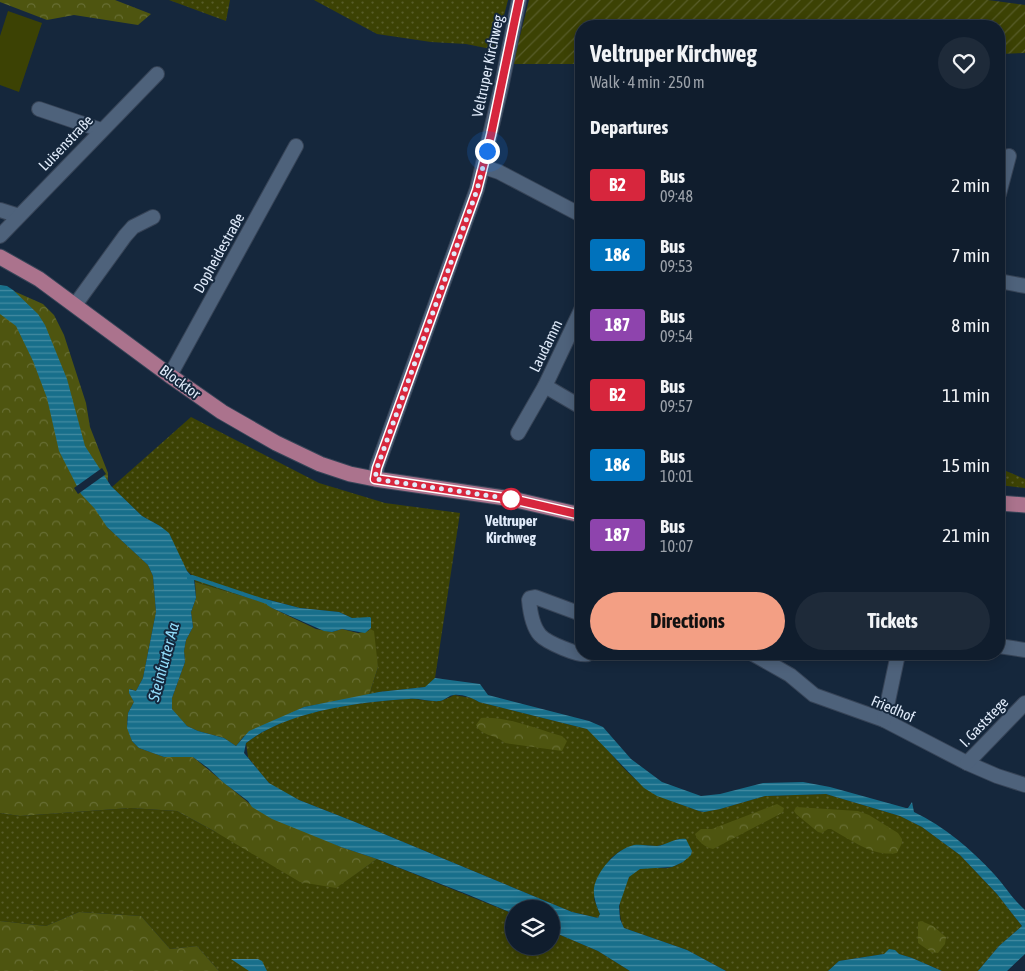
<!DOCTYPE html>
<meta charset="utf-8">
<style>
:root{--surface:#101d2d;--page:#1e2a39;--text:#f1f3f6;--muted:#9ca2aa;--line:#303b49;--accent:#f39f84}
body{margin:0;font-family:"Asap Condensed",sans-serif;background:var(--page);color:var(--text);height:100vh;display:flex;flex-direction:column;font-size:19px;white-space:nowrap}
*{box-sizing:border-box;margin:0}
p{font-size:16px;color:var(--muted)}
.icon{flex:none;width:28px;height:28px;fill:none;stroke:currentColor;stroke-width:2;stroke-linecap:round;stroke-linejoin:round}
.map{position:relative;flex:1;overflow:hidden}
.drawer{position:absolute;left:575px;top:20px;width:430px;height:640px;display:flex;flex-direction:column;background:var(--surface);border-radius:20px;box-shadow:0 2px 12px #0003,0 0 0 1px var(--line)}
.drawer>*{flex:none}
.badge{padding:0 10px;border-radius:4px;font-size:18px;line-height:32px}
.controls{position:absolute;left:505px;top:900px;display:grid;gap:10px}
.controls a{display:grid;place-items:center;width:55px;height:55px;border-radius:50%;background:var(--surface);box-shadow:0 2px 12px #0003,0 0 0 1px var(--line);font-size:25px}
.you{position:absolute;width:25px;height:25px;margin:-12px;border:4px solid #fff;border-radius:50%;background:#1a73e8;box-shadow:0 0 0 8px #1a73e833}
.map>.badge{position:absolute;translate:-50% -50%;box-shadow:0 0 0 2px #fff}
h2{padding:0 15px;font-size:19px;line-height:45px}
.round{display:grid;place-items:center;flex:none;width:52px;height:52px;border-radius:26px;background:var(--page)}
.overview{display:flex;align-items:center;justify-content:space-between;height:85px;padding:0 15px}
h1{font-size:24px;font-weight:700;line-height:38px}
.button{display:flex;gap:10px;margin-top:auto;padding:10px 15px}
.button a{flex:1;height:58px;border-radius:30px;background:var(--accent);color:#111;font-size:20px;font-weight:700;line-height:58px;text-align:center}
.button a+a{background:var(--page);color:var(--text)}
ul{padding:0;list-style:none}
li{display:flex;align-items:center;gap:15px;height:70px;padding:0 15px}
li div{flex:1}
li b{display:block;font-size:19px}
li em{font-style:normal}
li .badge{min-width:55px;font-weight:700;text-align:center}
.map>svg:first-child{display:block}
</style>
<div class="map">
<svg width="1025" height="971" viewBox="0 0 1025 971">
<defs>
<pattern id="grass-dots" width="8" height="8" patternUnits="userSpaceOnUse" patternTransform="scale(1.25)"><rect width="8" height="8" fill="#3c4204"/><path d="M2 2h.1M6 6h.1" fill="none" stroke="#585d2a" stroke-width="1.8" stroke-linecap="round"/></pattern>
<pattern id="forest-crowns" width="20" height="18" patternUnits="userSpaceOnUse" patternTransform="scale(1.25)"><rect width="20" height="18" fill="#4e5510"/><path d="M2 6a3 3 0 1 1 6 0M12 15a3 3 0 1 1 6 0" fill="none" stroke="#676e34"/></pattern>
<pattern id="garden-furrows" width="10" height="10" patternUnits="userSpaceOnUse" patternTransform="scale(1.25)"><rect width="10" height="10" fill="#3c4204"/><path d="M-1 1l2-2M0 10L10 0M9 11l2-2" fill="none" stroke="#585d2a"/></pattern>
<pattern id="water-rules" width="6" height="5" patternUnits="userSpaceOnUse" patternTransform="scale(1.25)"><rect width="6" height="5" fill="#186f8b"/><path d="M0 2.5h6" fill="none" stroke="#448ba2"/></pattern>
</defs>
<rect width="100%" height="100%" fill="#15273c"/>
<g fill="url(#grass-dots)">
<polygon points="169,0 230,0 226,21"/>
<polygon points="314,0 508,0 496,46 486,48 466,44 431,42 377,34"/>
<polygon points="191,417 319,483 385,503 460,513 435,678 426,687 379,692 369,695 378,667 369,630 371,618 352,618 339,612 300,608 266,599 266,603 195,582 193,576 187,571 160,526 142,516 112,487"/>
<polygon points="999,468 1025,479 1025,488 999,485"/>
<path d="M454,695L472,698L479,702L587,729C604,743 616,762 633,777C651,795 675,802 699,811L702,812L720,809L765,796L826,794L900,816L922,827L960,855L997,894L1022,926L999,946L978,971H942L912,958L899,954H884L839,961L828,971H726L687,950L624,928C615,912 620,876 640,869C649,866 659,869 668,868C673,867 678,864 683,862L684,839H678L671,843L657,846L635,845L620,851L611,858L599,875L594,899L600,914L598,918L572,912L355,822L299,800L275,788L266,780L248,757L246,743C287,711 354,703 405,699C416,698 429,702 440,701C444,700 450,697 454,695Z"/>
<polygon points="130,808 177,811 214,831 336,887 377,859 514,914 514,946 551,946 551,931 598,951 630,971 219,971 197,946 170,949 141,916 79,912 46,926 0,921 0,813 20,816"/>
</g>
<g fill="url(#forest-crowns)">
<polygon points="0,0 115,0 151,14 138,25 74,15 47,20 0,2"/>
<polygon points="0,285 43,304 54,315 64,335 86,403 90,427 108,473 107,527 148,565 153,576 156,612 143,678 136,691 130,689 129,692 134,702 128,713 127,724 132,741 139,748 164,757 193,757 250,804 341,847 377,859 336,888 300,882 214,831 177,811 130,808 20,816 0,813"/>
<polygon points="195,582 266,603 272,608 316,629 332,632 342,629 358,633 368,631 370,629 374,631 378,667 369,695 304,707 244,736 236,746 224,738 198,731 187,726 174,713 171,706 172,698 185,662 184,651 186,640 193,627 191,612 196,598"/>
<path d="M481,718C507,716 537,729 562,736L567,741L562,751L505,743C496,734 482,737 476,725Z"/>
<path d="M777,804L784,808L783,812L780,814L713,849C706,848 697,841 695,834L701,829H712Z"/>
<path d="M796,807L858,811L869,815L898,833L902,839V843L897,853C873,857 851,840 831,829H828L822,833L818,832L796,814L794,811Z"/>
<polygon points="79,912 141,916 170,949 197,946 219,971 0,971 0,921 46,926"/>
<polygon points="921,921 933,926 946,937 945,944 938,953 931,952 918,943 918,922"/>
</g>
<polygon fill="url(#garden-furrows)" points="529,0 988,0 1025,5 1025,53 999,54 999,26 581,26 581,64 513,64"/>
<polygon fill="#3c4204" points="8,11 42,23 19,92 0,85 0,36"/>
<g fill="url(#water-rules)">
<path d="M0,285L7,286L13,290L38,314L45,325L67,379L85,446L111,486L142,516L160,526L169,533L187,571L194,579L196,598L191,612L193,627L186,640L184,651L185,662L172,698V709L187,726L198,731L224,738L236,746L249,731L304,707L379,692L425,687L435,678L480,684L488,695L589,721L603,727L631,759L662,782L701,796L720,794L763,783L803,782L830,787L906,808H908L912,802L914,812C944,826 972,850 994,874C1005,886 1013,900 1025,910V954L1007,971H978L999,946L1022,926L997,894L960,855L922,827L900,816L826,794L765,796L720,809L704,812L699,811L657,796L644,788L587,729L479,702C472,698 462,694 454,695C449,695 445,700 440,701C430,702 419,698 409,699C358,702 287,711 246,743L244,753L269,783L299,800L355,822L572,912L598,918L600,914C597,907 593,897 594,888C597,871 616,849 634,845C641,844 650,846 657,846C667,845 676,837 686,839L692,851L691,855L683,862L672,867L640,869L629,877L619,906L620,919L624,928L687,950L726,971H630L598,951L551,931V909H514V914L469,895L377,859L341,847L272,819L252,807L248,801L224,783L208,768L193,757H164L139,748L132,741L127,728L128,713L134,702L129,693V689L136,691L143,678L156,612L153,576L148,565L107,527L95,509L81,494L59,451L47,398L33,361L16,326L0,314Z"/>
<polygon points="265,599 300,608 339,612 352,618 370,617 371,618 371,628 365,633 342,629 332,632 324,631 272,608 267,605"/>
<polygon points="889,949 895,950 899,954 912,958 942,971 828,971 839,961 884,954"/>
<polygon points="231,959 258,959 262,961 267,971 249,971"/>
</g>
<polygon fill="#15273c" points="102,468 106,474 78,494 74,488"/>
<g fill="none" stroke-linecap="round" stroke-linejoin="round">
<polyline stroke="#186f8b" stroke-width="4" points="189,578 192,577 270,603"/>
<defs>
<g id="minor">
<polyline points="39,109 101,130"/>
<polyline points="484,167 499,172 581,215"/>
<polyline points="999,194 1009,156"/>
<polyline points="0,210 19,216"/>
<polyline points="0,236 157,74"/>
<polyline points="999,281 1025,286"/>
<polyline points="75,305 125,236 133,227 153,217"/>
<polyline points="581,310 545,386 581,407"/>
<polyline points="169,375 174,368 296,146"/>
<polyline points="518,433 545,386"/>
<polyline points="375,479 377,467 477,189 501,88 519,0"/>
<path d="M581,614L535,597L530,598L529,600C530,611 533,627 540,635C546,642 580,657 588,654"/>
<polyline points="999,646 1025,650"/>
<polyline points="753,654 790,675 814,695 884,720 967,763 997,776 1025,785"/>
<polyline points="884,720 898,654"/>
<polyline points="967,763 1025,703"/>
</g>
<g id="major">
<polyline points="0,257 39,279 169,375 222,412 276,443 320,464 350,474 375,479 512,499 581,515"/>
<polyline points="999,503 1025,505"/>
</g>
</defs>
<use href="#minor" stroke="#374457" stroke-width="16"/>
<use href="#major" stroke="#374457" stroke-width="17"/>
<use href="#minor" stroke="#4e627b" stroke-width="14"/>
<use href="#major" stroke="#ab738d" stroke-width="15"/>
</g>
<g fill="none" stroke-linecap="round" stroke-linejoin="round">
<defs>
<polyline id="line" points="519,0 491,135 477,190 377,468 375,479 512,499 581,515"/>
</defs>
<use href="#line" stroke="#fff" stroke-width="11"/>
<use href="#line" stroke="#d7263d" stroke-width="8"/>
<polyline stroke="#e0ebfa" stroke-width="5" stroke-dasharray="0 9" points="487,151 477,190 377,468 375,479 512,499 511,499"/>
</g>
<circle fill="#fff" stroke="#d7263d" stroke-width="2.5" cx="511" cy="499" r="10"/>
<g text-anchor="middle" stroke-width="4" stroke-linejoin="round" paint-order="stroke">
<g font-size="15" fill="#e0ebfa" stroke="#15273c">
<text transform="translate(488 66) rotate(-78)" y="5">Veltruper Kirchweg</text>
<text transform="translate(66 143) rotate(-46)" y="5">Luisenstraße</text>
<text transform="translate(219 253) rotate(-61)" y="5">Dopheidestraße</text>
<text transform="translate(546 346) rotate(-64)" y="5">Laudamm</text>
<text transform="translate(180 382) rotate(36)" y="5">Blocktor</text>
<text transform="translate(893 709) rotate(23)" y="5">Friedhof</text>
<text transform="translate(984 722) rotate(-46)" y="5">I. Gaststege</text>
</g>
<g font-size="15" font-weight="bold" fill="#e0ebfa" stroke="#15273c">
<text x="511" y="526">Veltruper<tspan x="511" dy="17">Kirchweg</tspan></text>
</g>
<g font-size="16" font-style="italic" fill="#91dbf9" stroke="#15273c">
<text transform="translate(163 662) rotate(-75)" y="6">Steinfurter Aa</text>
</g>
</g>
</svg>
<div class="controls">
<a><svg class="icon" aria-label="layers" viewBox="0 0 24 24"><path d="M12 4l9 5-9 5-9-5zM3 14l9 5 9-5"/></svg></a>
</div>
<div class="you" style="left:487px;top:151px"></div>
<section class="drawer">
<div class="overview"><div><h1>Veltruper Kirchweg</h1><p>Walk · 4 min · 250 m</p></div><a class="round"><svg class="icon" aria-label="heart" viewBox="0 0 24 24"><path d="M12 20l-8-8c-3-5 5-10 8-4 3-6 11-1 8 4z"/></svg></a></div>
<h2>Departures</h2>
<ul>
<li><span class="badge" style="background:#d7263d;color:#fff">B2</span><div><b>Bus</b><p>09:48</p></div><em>2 min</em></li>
<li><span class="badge" style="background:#0072bc;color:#fff">186</span><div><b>Bus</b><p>09:53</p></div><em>7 min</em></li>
<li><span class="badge" style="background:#8e44ad;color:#fff">187</span><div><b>Bus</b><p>09:54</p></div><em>8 min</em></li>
<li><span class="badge" style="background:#d7263d;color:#fff">B2</span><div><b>Bus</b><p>09:57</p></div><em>11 min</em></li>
<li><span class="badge" style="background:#0072bc;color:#fff">186</span><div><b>Bus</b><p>10:01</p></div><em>15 min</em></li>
<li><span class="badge" style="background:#8e44ad;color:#fff">187</span><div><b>Bus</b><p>10:07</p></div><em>21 min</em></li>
</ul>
<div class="button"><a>Directions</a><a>Tickets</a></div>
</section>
</div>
